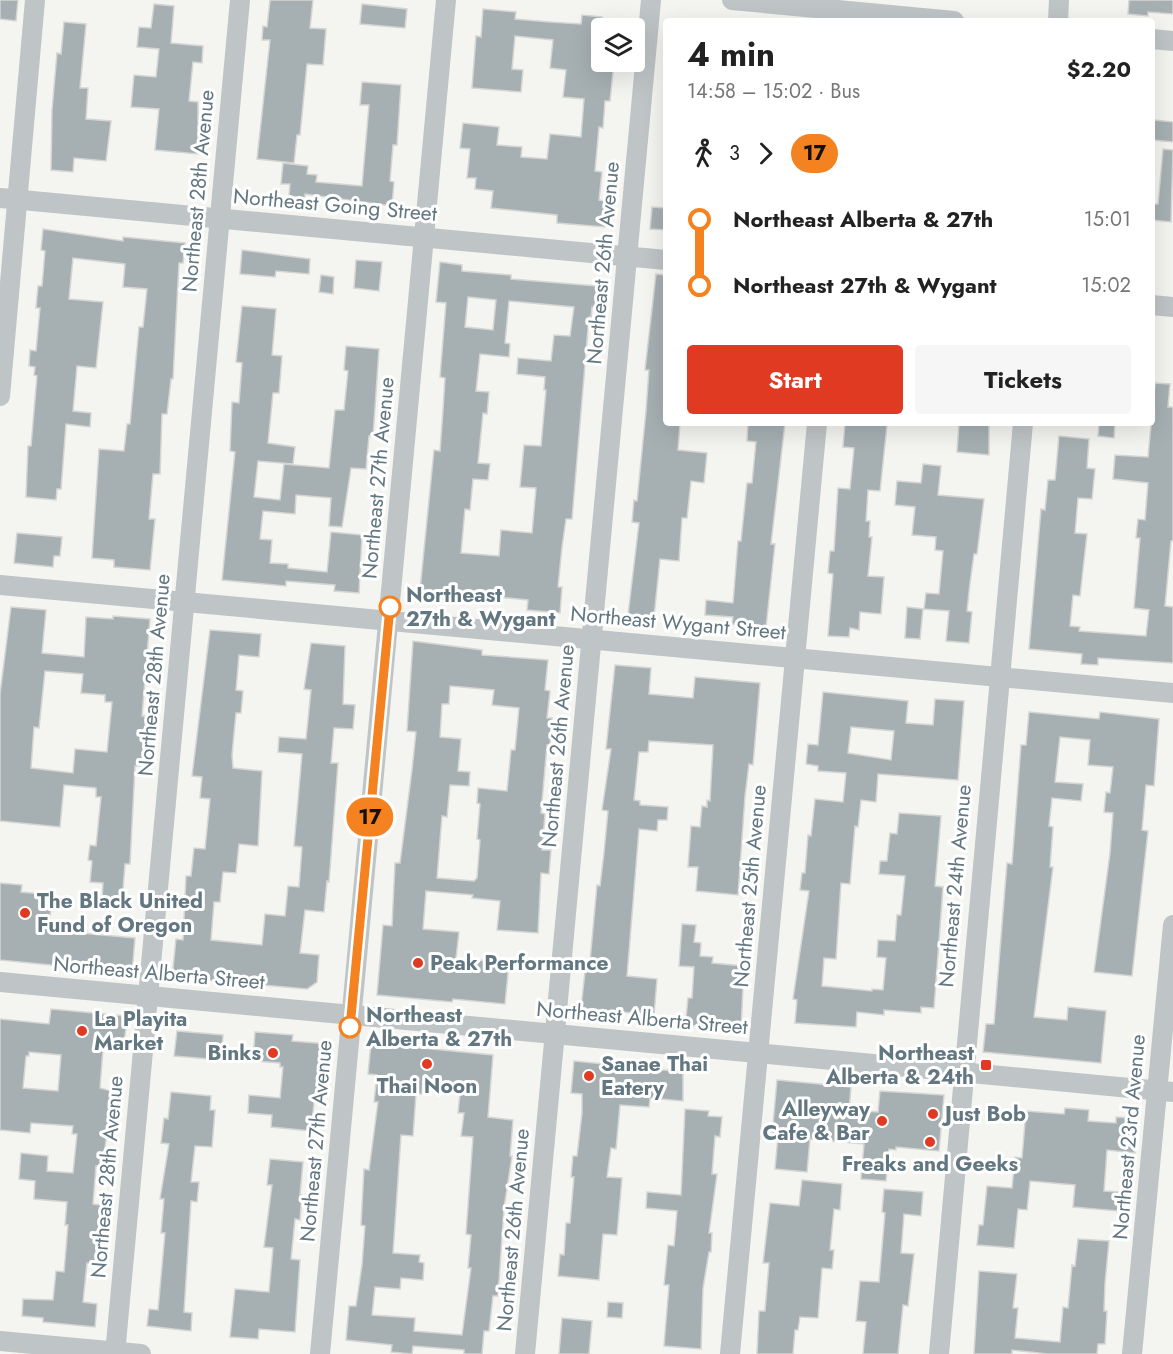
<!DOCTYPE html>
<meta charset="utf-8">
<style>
:root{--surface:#fff;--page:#f6f6f6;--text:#222;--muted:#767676;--accent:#e13a23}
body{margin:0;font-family:Jost,sans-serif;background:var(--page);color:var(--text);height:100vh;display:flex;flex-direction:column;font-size:22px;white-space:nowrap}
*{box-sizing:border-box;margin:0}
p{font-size:20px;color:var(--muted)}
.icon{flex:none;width:33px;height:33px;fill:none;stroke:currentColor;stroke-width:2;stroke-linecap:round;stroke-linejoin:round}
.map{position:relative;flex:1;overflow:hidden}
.sheet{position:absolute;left:663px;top:18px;width:492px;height:408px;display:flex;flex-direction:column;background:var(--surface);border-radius:6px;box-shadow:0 6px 24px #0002}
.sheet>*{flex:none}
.badge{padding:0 12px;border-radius:20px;font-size:21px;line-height:39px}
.buttons{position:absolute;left:591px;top:18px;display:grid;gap:12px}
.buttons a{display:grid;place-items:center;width:54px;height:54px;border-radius:6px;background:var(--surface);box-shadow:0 6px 24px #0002;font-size:30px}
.map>.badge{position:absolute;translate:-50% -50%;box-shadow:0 0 0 3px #fff}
.legs{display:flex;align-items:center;gap:9px;height:66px;padding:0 24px;font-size:20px}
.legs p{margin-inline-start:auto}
.overview{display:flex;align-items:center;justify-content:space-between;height:102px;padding:0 24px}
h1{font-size:33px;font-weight:700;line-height:45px}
.action{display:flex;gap:12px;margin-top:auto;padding:12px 24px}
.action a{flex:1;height:69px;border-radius:6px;background:var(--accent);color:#fff;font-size:24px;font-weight:700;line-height:69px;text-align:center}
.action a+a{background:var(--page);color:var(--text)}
ul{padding:0 24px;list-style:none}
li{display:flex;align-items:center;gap:21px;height:66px;font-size:22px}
li i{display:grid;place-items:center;width:9px;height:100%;margin:0 8px;background:currentColor}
li i::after{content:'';width:15px;height:15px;margin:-8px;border:4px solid;border-radius:50%;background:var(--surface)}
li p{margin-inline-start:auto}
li:first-child i{background:linear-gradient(#0000 50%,currentColor 0)}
li:last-child i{background:linear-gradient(currentColor 50%,#0000 0)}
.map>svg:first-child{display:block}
</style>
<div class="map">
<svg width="1173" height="1354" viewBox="0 0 1173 1354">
<rect width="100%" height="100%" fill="#f4f4f0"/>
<g fill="#a6b0b3" stroke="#d5d5d3" stroke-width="1.5" fill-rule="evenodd">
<polygon points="0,0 18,0 16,21 0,19"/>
<polygon points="270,0 313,0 310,28 326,29 323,65 307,64 300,135 297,135 294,163 257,159 270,40 262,40 263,26 267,27"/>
<polygon points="1129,0 1173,0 1173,14 1148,12 1148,16 1128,14"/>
<polygon points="154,4 174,6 171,43 203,46 202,63 193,62 189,101 198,102 198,154 155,150 159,109 131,107 134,75 156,77 159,49 137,47 139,27 151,28"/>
<polygon points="362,4 407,9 405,28 360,24"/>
<polygon points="483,9 516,12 515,19 550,22 581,24 582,15 602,17 602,62 614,62 610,101 605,101 603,128 599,127 595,171 602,172 599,200 608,201 605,227 557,223 557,215 491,208 493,191 475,189 476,178 467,178 470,149 460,148 463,123 499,127 497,145 522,147 521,157 547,159 550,134 581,137 584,99 563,97 566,70 550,68 553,40 515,36 512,69 523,70 521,92 472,88 476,36 481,37"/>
<polygon points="64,22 86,24 80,88 88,88 86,119 111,121 106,161 74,158 73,172 51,170 52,110 57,53 61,54"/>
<polygon points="362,82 401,85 397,145 393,145 390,181 394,182 392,206 305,194 305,198 289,196 290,184 281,184 283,163 308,166 307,174 317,175 316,182 362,186 369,105 360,105"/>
<polygon points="1154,120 1173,122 1173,142 1152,140"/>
<polygon points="1163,149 1173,150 1171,222 1152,220 1152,204 1158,204"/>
<polygon points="652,207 666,208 666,230 650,229"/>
<polygon points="43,229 123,241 123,237 185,243 183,263 179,263 173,379 171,379 167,414 162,414 160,474 153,474 149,519 155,519 150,570 114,567 114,560 92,558 99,449 124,451 127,424 130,424 139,327 143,327 147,289 123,287 125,264 73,258 69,299 103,302 96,368 77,366 73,411 91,413 90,427 66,424 61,489 57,489 56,500 26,497 28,446 31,446 37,376 34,375 35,367 29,366 30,350 36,351 40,308 36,308 38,286 42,286 45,251 41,250"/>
<polygon points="242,250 310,259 309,274 276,271 275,277 240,274"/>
<polygon points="356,260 382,262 379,291 354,288"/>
<path d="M440,262L462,265V271L511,275V279L597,286L595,308L592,307L591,318L589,317L572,519H566L562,547L558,587H562L560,613L527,610L528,600L498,597V594L454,590L453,600L426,598V590H420L434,450L440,451L443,410L445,378L440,377L446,303L436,302ZM468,297L496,300L493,330L465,327ZM509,301L574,307L570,336L554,335L551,361L518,358L517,374L545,377L544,390H546L541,446L524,445L520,487L536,488L532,533L501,530L499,556L461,553L465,509L470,510L473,479L488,480L490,464L478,463L483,413L487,414L489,392L476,391L480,354L509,357L510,344L505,343Z"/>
<polygon points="656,274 666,275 666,423 680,423 678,450 707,453 704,483 691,481 687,518 682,518 679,561 660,559 654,617 628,615 639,523 632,522 634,500 637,501 646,411 649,370 645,370"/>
<polygon points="321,275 334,277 333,294 319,292"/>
<polygon points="242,306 276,309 272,355 282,356 279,393 273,393 268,443 295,447 293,464 258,461 254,497 280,500 284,464 329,468 335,410 344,410 348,371 344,370 346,346 379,349 373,437 369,436 366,469 351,468 342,527 329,526 331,498 296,495 295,514 263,511 260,539 272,540 270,563 288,564 288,568 327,572 331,532 362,535 359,593 334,591 335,585 286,581 286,586 222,580 235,452 230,451 232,402 239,403 242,363 236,362"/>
<polygon points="1155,383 1170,384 1168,407 1173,407 1173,541 1171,541 1165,606 1173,607 1173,663 1098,658 1098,665 1081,664 1082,654 1029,649 1041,509 1045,510 1048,480 1055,480 1059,436 1089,439 1087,468 1095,469 1092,499 1078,498 1075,533 1087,534 1080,596 1073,595 1070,626 1080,627 1079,631 1146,636 1149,610 1134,608 1140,538 1136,538 1138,519 1145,520 1148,483 1113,479 1115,455 1148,457"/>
<polygon points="748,423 785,423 771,544 775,544 766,627 732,624 733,617 705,615 706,600 733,603 738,541 741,541 747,483 752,483 756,442 747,441"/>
<polygon points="845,423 887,425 880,491 868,490 866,521 870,521 869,537 872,537 868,576 884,577 881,614 860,612 859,630 850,628 849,637 828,636 833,574 828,573 830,551 834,551 838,488 850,489 854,448 843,447"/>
<polygon points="959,423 989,423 989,455 957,452"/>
<polygon points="1099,423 1115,423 1114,438 1098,436"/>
<polygon points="923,464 941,466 938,495 984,499 977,554 974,554 970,583 967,611 972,612 969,643 946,641 949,611 924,609 926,593 939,594 943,551 935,550 936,537 912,535 915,507 895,505 897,481 921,483"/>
<polygon points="17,533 62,537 60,556 54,556 53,567 14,563"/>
<path d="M11,607L46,610L42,653L84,657L86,617L113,619V616L150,619L142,716H146L143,748H146L144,766H135L130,864H125L122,902L102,900L103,883L90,882L92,861L88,860L90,845L96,846L101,797H96V788L64,785L60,827L0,821V694ZM45,671L83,674L81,693L105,695V702H112L107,752L75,749L73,773L31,768L34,727L39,728Z"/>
<polygon points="907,607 923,609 920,639 905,638"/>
<polygon points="210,630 261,634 259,657 239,655 236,690 243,691 241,713 236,713 232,755 233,768 262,771 258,846 239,844 236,873 223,872 220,902 214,902 211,940 262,945 265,914 285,916 288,886 299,887 302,847 294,846 302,754 278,752 279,737 306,739 311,690 304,689 311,643 345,646 343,704 355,705 353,729 334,728 331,763 338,763 329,882 327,881 324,912 305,910 300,953 319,955 317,982 307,989 172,977 176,939 183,940 186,876 191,876 194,848 205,849 210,799 200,798 202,777 192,776"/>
<path d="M413,641L482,650V655L548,660L545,690L550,691L547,718H552L550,745H547L541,813L545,814L542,850H551L549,874L541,873L538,933L497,930L500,901L472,898L473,895L426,891L423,929L459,932L456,958L509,963L505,1004L453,999L452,1002L377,995L383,925L392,926L395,863H400L412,770L416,732L407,731ZM450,686L494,690L492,705L519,708L515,750H511L507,791L478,788L477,803L480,804L477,839L480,840L477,878L474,881L437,878L442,816L447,817L450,785L469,786L470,772L458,771L461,739L440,737L442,704H449Z"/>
<polygon points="615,665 651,668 649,694 693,698 695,677 760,683 753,765 749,764 745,796 738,895 696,891 698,867 688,867 691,826 700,827 702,806 707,807 707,800 710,801 713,745 649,741 648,752 639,752 634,800 640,801 640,805 668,807 667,820 658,820 657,831 639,829 627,976 657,979 654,1015 581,1008 585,972 589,972 597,885 600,886 604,853 608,811 602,810 611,749 606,749"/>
<path d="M823,692L908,701L906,723L933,725L935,699L964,701L958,780L878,774L876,802L861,800L858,827L855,826L850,884L841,883L836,959L824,958L822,986L872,991V989L883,990L886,958L877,957L878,940L895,941L897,915H901L905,876L879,874L880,861H887L890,833L897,834L899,813L941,816L935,886L943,887L934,1008L921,1007V1013L884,1010V1015L857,1012L856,1027L795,1023L797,1000L793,999L809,891L800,890L802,873H805L808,835L811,836L815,799L843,802L846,773L818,771V766L806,764L808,744L818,745ZM851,727L894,731L891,760L848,753Z"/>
<polygon points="1029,712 1099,719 1100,712 1159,719 1154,786 1146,785 1142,830 1148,831 1132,976 1094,972 1110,853 1113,813 1104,812 1106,792 1110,793 1113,767 1088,765 1090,740 1060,737 1055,782 1083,784 1081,801 1052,798 1049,826 1053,827 1050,867 1053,867 1034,1017 1067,1020 1068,1007 1106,1011 1101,1063 983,1052 986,1024 994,1024 1007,863 1012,864 1021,745 1026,745"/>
<polygon points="0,883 22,885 21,892 52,895 49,930 135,938 132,973 0,960"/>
<polygon points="682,924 696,925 694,942 701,943 700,956 713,957 712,963 744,966 741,1030 688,1025 689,1018 686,1018 688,998 692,998 694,967 679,966"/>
<path d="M51,1009L126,1016L127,1020L123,1051L103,1049L100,1088L111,1091L110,1115L102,1166H96L93,1204L101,1205L95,1264L87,1263L83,1302L97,1304L95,1327L43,1322V1318L22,1316L23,1299L53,1300L56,1271L64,1272L68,1225H65L67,1202L34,1199L35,1181L19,1179L21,1153L48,1156L47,1171L73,1173L77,1134H72L73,1126L31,1123L30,1133L0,1130V1019L49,1024ZM29,1052L61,1055L58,1091L23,1088L26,1056H29Z"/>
<polygon points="177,1031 223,1035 221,1060 174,1056"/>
<polygon points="255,1032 293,1035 292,1041 328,1044 325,1095 315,1094 311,1131 271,1127 272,1115 248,1113 249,1095 280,1098 283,1067 280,1067 280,1063 253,1061"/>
<path d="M371,1043L493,1055L488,1117L513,1120L510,1156H512L504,1208L498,1296H493L489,1331H484L482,1354H464V1350L413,1346L412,1354L391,1352L392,1345L346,1340L349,1306H356L362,1265L365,1226L361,1225L364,1169L369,1170L378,1102H374L377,1075L368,1074ZM423,1079L461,1084L458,1113H464L461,1136L473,1137L466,1234L471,1235L468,1268H471L462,1335L414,1331L415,1318L372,1315L375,1287L400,1289L401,1278L423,1280L424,1263L419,1262L420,1255L393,1253L401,1135L413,1136L416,1094H422Z"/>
<polygon points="574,1061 683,1072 683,1101 650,1098 649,1107 620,1105 616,1149 611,1148 607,1177 622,1178 617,1235 603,1234 599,1280 558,1276 560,1254 564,1255 566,1223 570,1223 574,1177 571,1177 573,1156 577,1156 582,1113 582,1094 571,1093"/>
<polygon points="777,1080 851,1087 849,1110 878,1112 880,1091 944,1095 939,1151 896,1147 896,1150 889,1149 886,1181 861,1179 864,1144 810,1139 807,1172 775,1169 778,1136 772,1135"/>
<polygon points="171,1092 211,1096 210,1110 215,1110 212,1147 195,1146 191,1182 199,1182 197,1202 191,1201 184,1312 192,1313 191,1331 147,1326 149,1309 158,1310 165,1233 161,1233 164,1199 160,1199 169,1144 161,1143 164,1118 168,1119"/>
<polygon points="1065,1108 1089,1110 1088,1121 1116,1123 1116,1117 1131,1118 1130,1132 1137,1133 1135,1153 1107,1150 1104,1191 1119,1192 1118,1211 1073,1207 1075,1185 1030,1181 1027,1210 1018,1209 1014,1248 977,1245 979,1225 983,1225 987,1186 1012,1188 1015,1157 1022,1158 1026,1111 1064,1114"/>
<polygon points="685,1109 709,1111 708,1116 722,1117 720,1137 715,1136 712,1174 717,1174 709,1233 712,1233 711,1252 709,1252 703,1288 701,1349 664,1346 669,1285 664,1285 668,1245 674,1246 677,1211 646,1208 647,1192 681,1195"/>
<polygon points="270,1159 303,1162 300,1195 302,1195 300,1220 295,1219 291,1259 300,1260 295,1332 259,1329 258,1339 230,1337 235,1289 269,1292 273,1248 264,1247 272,1185 267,1185"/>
<polygon points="802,1180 842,1184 840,1210 834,1209 830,1250 834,1250 832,1269 822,1268 818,1318 800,1317 798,1330 795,1330 793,1354 757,1354 759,1311 765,1311 769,1263 763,1263 770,1203 799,1206"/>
<polygon points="884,1189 923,1192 921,1216 904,1214 901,1253 914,1254 908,1306 903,1305 898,1354 863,1354 866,1322 856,1321 860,1281 879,1282 885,1213 882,1212"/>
<polygon points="1078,1239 1109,1241 1105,1283 1104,1311 1107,1311 1105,1344 1098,1344 1097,1354 1048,1354 1012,1350 1012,1354 974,1354 979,1271 1017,1274 1013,1308 1018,1308 1015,1338 1060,1342 1063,1307 1068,1308 1072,1265 1075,1266"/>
<polygon points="608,1302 623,1303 622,1318 607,1317"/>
<polygon points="562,1318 592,1321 589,1354 559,1354"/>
</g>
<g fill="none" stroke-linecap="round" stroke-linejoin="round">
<g stroke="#bfc4c6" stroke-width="20">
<polyline points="732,0 954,21"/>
<polyline points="1058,21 1059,0"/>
<polyline points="1152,39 1173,41"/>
<polyline points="0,198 666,260"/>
<polyline points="1152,305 1173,307"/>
<polyline points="0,396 35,0"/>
<polyline points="0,585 1173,693"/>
<polyline points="0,982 1173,1092"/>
<polyline points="0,1341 141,1354"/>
<polyline points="115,1354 240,0"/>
<polyline points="320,1354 446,0"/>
<polyline points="525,1354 651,0"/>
<polyline points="730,1354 817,423"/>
<polyline points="939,1354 1023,423"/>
<polyline points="1132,1354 1173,925"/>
</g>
</g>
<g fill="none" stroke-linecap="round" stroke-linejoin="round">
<defs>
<polyline id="line-1" points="350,1027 390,607"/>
</defs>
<use href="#line-1" stroke="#fff" stroke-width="14"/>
<use href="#line-1" stroke="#f58220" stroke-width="9"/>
</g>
<g fill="#fff" stroke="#f58220" stroke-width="3">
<circle cx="390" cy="607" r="10"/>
<circle cx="350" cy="1027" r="10"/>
</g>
<g fill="#e13a23" stroke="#fff" stroke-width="2">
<circle cx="25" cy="913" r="6"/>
<circle cx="418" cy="963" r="6"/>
<circle cx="82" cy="1031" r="6"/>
<circle cx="273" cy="1053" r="6"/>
<circle cx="427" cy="1064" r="6"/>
<rect x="980" y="1059" width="12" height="12" rx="3"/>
<circle cx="589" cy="1076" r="6"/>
<circle cx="933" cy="1114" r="6"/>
<circle cx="882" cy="1121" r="6"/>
<circle cx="930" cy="1142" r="6"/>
</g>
<g text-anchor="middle" stroke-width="6" stroke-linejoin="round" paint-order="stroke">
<g font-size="21" fill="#637781" stroke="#fff">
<text transform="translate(198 191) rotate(-85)" y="7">Northeast 28th Avenue</text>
<text transform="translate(335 205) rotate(5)" y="7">Northeast Going Street</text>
<text transform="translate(603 263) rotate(-85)" y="7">Northeast 26th Avenue</text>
<text transform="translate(378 478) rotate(-85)" y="7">Northeast 27th Avenue</text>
<text transform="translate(678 623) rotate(5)" y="7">Northeast Wygant Street</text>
<text transform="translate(154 675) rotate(-85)" y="7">Northeast 28th Avenue</text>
<text transform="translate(558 746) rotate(-85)" y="7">Northeast 26th Avenue</text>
<text transform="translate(750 886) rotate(-85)" y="7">Northeast 25th Avenue</text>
<text transform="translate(955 886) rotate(-85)" y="7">Northeast 24th Avenue</text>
<text transform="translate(159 973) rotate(5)" y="7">Northeast Alberta Street</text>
<text transform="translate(642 1018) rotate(5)" y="7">Northeast Alberta Street</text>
<text transform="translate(1129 1137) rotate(-85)" y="7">Northeast 23rd Avenue</text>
<text transform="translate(316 1141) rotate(-85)" y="7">Northeast 27th Avenue</text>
<text transform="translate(107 1177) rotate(-85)" y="7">Northeast 28th Avenue</text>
<text transform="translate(513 1230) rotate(-85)" y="7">Northeast 26th Avenue</text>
</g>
<g font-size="21" font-weight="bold" fill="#637781" stroke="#fff" text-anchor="start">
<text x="406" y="602">Northeast<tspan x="406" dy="24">27th &amp; Wygant</tspan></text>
<text x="366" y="1022">Northeast<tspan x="366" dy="24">Alberta &amp; 27th</tspan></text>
</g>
<g font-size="21" font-weight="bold" fill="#637781" stroke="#fff" text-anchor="start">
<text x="37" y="908">The Black United<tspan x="37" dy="24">Fund of Oregon</tspan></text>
<text x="430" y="970">Peak Performance</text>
<text x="94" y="1026">La Playita<tspan x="94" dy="24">Market</tspan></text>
<text x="261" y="1060" text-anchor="end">Binks</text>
<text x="974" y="1060" text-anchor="end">Northeast<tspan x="974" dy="24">Alberta &amp; 24th</tspan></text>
<text x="601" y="1071">Sanae Thai<tspan x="601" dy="24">Eatery</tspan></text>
<text x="427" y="1093" text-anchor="middle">Thai Noon</text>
<text x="870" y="1116" text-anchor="end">Alleyway<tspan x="870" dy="24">Cafe &amp; Bar</tspan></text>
<text x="945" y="1121">Just Bob</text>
<text x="930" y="1171" text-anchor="middle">Freaks and Geeks</text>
</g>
</g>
</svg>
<div class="buttons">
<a><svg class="icon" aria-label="layers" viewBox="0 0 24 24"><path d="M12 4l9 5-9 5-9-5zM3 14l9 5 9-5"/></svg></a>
</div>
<b class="badge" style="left:370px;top:817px;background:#f58220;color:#111">17</b>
<section class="sheet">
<div class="overview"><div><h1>4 min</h1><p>14:58 – 15:02 · Bus</p></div><b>$2.20</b></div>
<div class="legs"><svg class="icon" aria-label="walk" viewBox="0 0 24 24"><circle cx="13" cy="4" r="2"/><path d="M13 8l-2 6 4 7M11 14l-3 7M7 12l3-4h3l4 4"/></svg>3<svg class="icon" aria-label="forward" viewBox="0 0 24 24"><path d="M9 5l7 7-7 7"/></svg><b class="badge" style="background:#f58220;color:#111">17</b></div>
<ul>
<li><i style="color:#f58220"></i><b>Northeast Alberta &amp; 27th</b><p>15:01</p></li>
<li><i style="color:#f58220"></i><b>Northeast 27th &amp; Wygant</b><p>15:02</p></li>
</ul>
<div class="action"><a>Start</a><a>Tickets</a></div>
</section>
</div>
